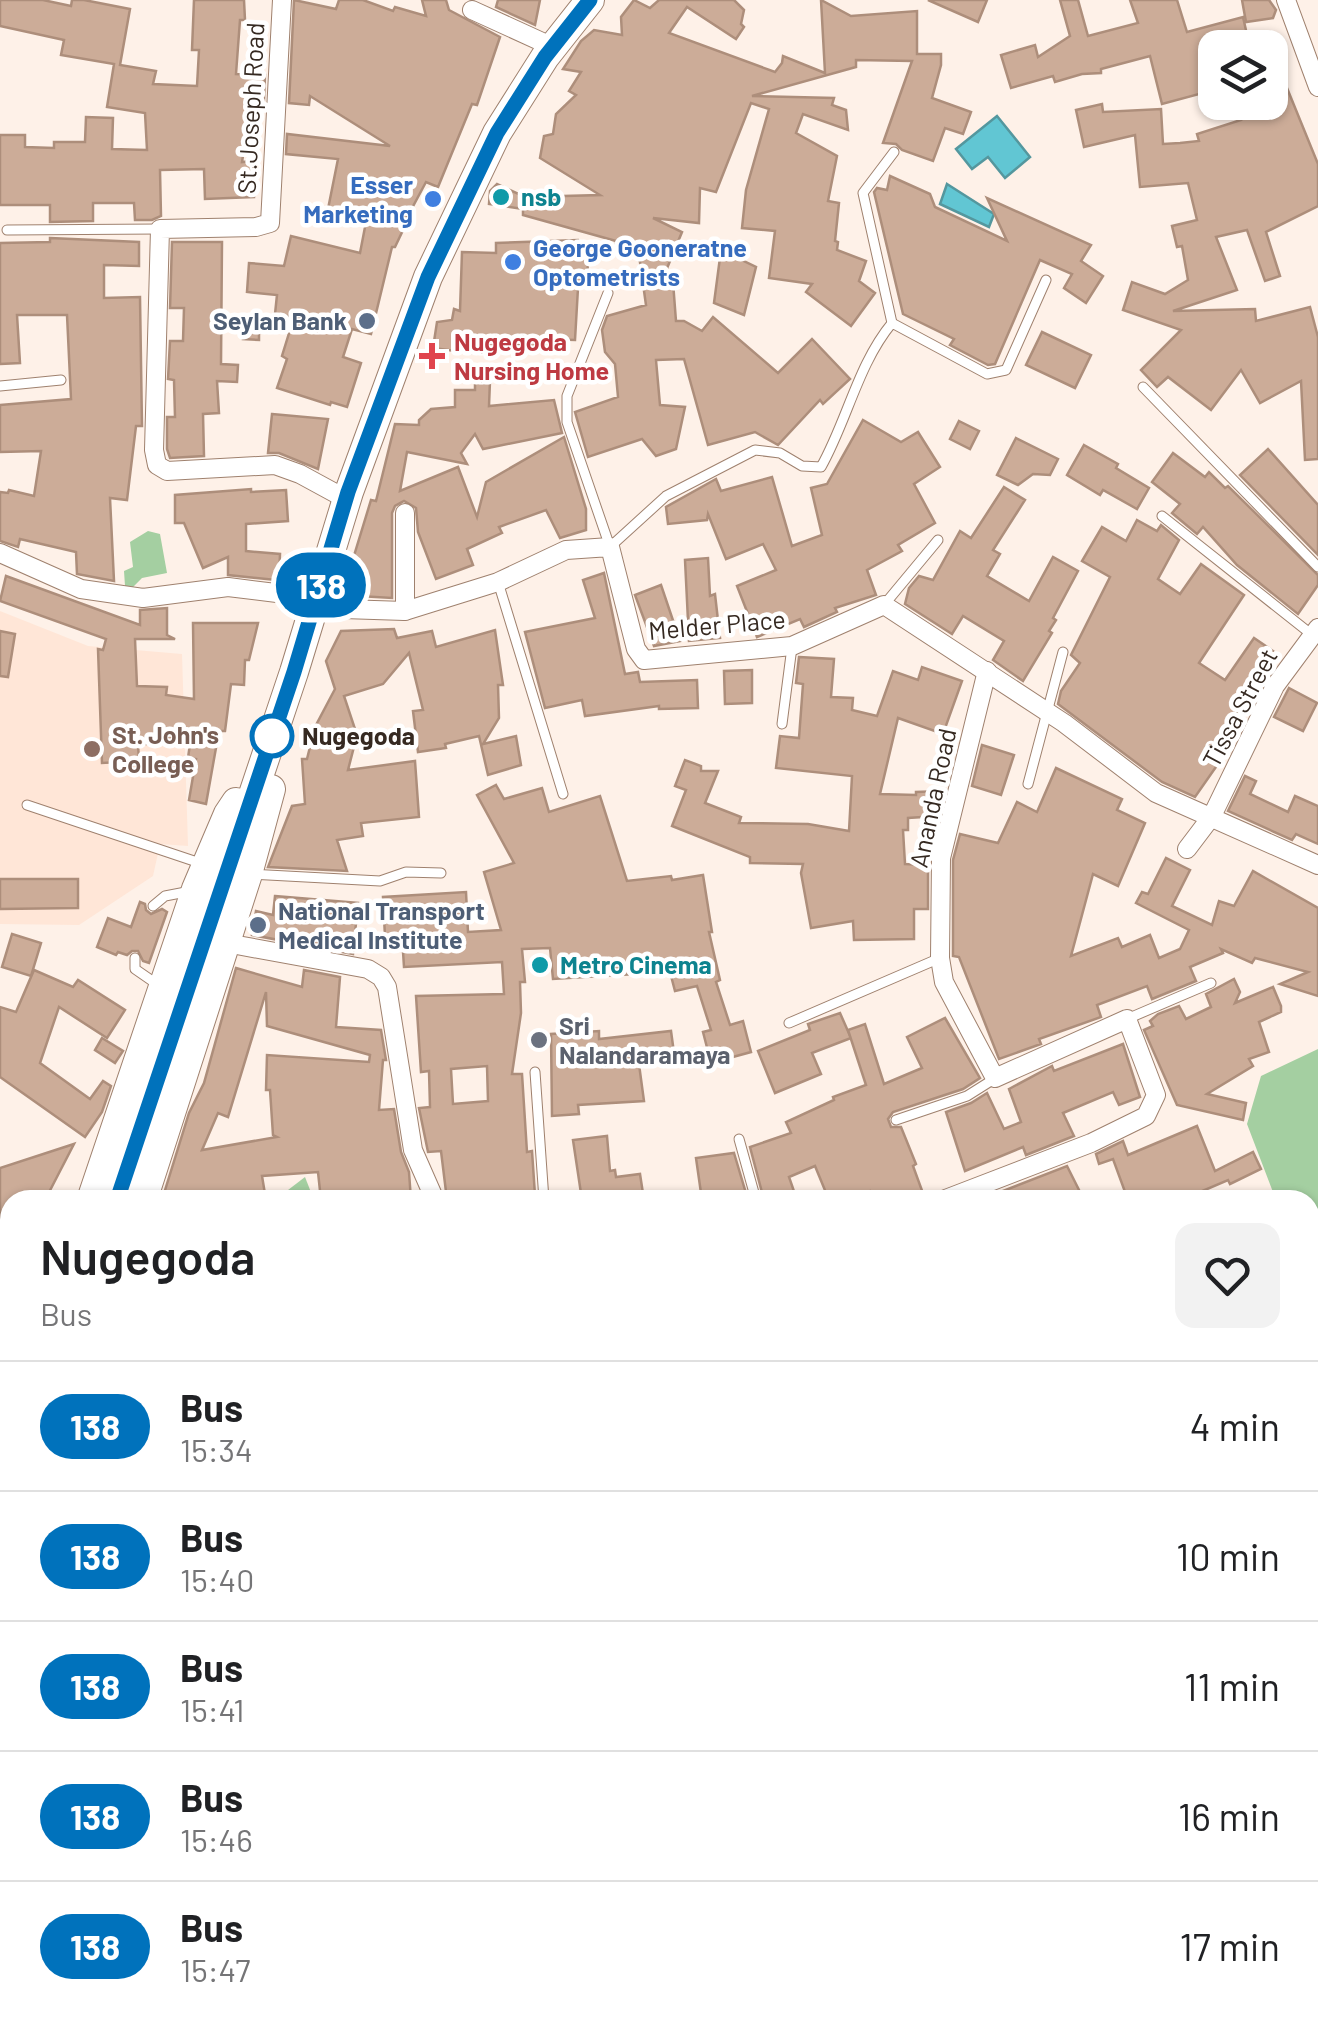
<!DOCTYPE html>
<style>
:root{--surface:#fff;--page:#f2f2f2;--text:#202124;--muted:#757577;--line:#e0e0e0}
body{margin:0;font-family:Barlow,sans-serif;background:var(--page);color:var(--text);height:100vh;display:flex;flex-direction:column;font-size:38px;white-space:nowrap}
*{box-sizing:border-box;margin:0}
p{font-size:32px;color:var(--muted)}
.icon{flex:none;width:55px;height:55px;fill:none;stroke:currentColor;stroke-width:2;stroke-linecap:round;stroke-linejoin:round}
.map{position:relative;flex:1;overflow:hidden}
.panel{position:absolute;left:0px;top:1190px;width:1320px;height:842px;display:flex;flex-direction:column;background:var(--surface);border-radius:30px 30px 0 0;box-shadow:0 2px 8px #0004}
.panel>*{flex:none}
.badge{padding:0 20px;border-radius:32px;font-size:35px;line-height:65px}
.buttons{position:absolute;left:1198px;top:30px;display:grid;gap:20px}
.buttons a{display:grid;place-items:center;width:90px;height:90px;border-radius:20px;background:var(--surface);box-shadow:0 2px 8px #0004;font-size:50px}
.map>.badge{position:absolute;translate:-50% -50%;box-shadow:0 0 0 5px #fff}
.round{display:grid;place-items:center;flex:none;width:105px;height:105px;border-radius:20px;background:var(--page)}
.overview{display:flex;align-items:center;justify-content:space-between;height:170px;padding:0 40px}
h1{font-size:48px;font-weight:600;line-height:75px}
ul{padding:0;list-style:none}
li{display:flex;align-items:center;gap:30px;height:130px;padding:0 40px;border-top:2px solid var(--line)}
li div{flex:1}
li b{display:block;font-size:38px}
li em{font-style:normal}
li .badge{min-width:110px;font-weight:700;text-align:center}
.map>svg:first-child{display:block}
</style>
<div class="map">
<svg width="1318" height="2032" viewBox="0 0 1318 2032">
<rect width="100%" height="100%" fill="#fef1e8"/>
<g fill="#ffe6d7">
<polygon points="0,611 88,646 182,654 188,846 160,844 153,876 79,925 0,924"/>
<polygon points="630,2022 660,2023 666,2032 617,2032"/>
</g>
<g fill="#a4cfa1">
<polygon points="148,531 160,534 167,573 142,578 133,587 125,586 124,571 133,567 130,542"/>
<polygon points="1318,1049 1318,1261 1310,1262 1310,1200 1276,1200 1247,1124 1261,1076"/>
<polygon points="305,1177 314,1200 275,1200"/>
</g>
<g fill="#61c6d3" stroke="#54979e" stroke-width="2.5">
<polygon points="997,116 1030,157 1005,178 988,157 972,169 956,149"/>
<polygon points="947,184 994,214 989,227 940,204"/>
</g>
<g fill="#ccac98" stroke="#ad8e7b" stroke-width="2.5" fill-rule="evenodd">
<polygon points="0,0 43,0 71,6 72,0 84,0 130,9 120,65 156,71 153,84 197,86 199,50 192,50 194,0 244,0 245,20 240,20 236,74 265,75 264,100 258,100 257,124 248,124 242,162 253,161 254,197 205,199 204,169 160,170 161,216 152,220 135,220 134,203 93,203 93,221 50,222 50,205 0,205 0,135 25,135 25,147 54,148 54,142 85,142 86,117 113,118 112,149 147,150 145,113 107,107 114,64 61,55 64,40 0,26"/>
<polygon points="294,0 336,9 339,0 363,0 393,11 395,7 426,16 422,0 446,0 449,10 500,37 477,105 472,104 438,187 426,182 402,227 404,228 395,247 392,247 371,334 352,329 343,357 361,363 347,407 331,402 330,405 277,388 287,359 282,356 294,317 275,314 277,295 247,292 249,263 284,266 291,236 360,253 366,222 327,214 338,159 286,154 287,134 390,146 310,96 309,105 289,103"/>
<polygon points="498,0 540,0 535,25 496,7"/>
<polygon points="634,0 650,8 659,0 734,0 744,10 741,24 744,27 736,39 687,7 669,33 775,72 782,63 783,56 825,73 821,0 851,16 917,11 917,54 941,54 941,65 932,98 971,112 963,134 945,128 933,161 902,150 896,144 883,143 912,61 856,60 856,67 752,96 834,98 832,105 846,110 848,130 803,114 796,133 837,156 828,201 839,203 835,241 838,242 837,250 866,261 859,281 875,293 851,326 806,292 812,284 769,278 775,231 742,228 746,190 769,109 751,103 716,192 700,188 699,223 653,218 682,232 663,278 673,282 676,321 684,321 702,331 713,317 778,373 812,339 850,379 823,404 820,400 778,445 755,432 708,445 684,359 656,360 660,405 685,407 676,449 656,456 642,439 588,457 575,412 618,397 615,364 605,352 602,330 607,316 646,305 638,248 616,247 616,241 523,215 523,209 489,204 490,191 497,184 525,197 600,195 540,158 544,136 553,134 556,114 576,95 569,91 581,72 563,69 581,41 594,30 622,35 621,17"/>
<polygon points="928,0 987,0 978,22"/>
<polygon points="1060,0 1078,0 1088,36 1138,23 1130,0 1177,0 1187,32 1243,17 1250,48 1215,48 1215,85 1201,88 1203,93 1162,104 1150,56 1101,69 1101,73 1082,74 1055,82 1053,76 1011,88 1001,55 1035,45 1038,57 1070,36"/>
<polygon points="1242,0 1269,0 1276,10 1273,18 1246,22"/>
<polygon points="1287,88 1318,164 1318,206 1266,232 1280,276 1265,281 1247,230 1216,237 1237,290 1173,311 1255,309 1256,321 1310,307 1318,337 1318,459 1305,460 1301,381 1260,403 1241,370 1211,410 1168,377 1157,387 1141,370 1181,330 1123,310 1132,282 1165,294 1188,280 1182,246 1177,247 1172,226 1197,220 1188,183 1140,187 1135,135 1084,147 1076,110 1102,104 1103,112 1161,109 1163,144 1180,143 1199,141 1197,134 1241,120 1237,110 1254,102 1270,102 1270,95"/>
<polygon points="890,176 930,194 935,207 1007,241 987,198 1091,245 1081,261 1103,276 1086,303 1064,288 1072,274 1040,260 995,364 988,365 950,345 954,339 903,314 874,192 877,188 887,190"/>
<polygon points="50,238 139,242 139,266 104,265 104,298 140,297 142,426 136,426 127,500 110,498 114,581 77,574 76,552 20,539 18,547 0,541 0,492 8,493 9,490 34,496 41,451 0,452 0,405 71,399 67,315 17,315 20,363 0,364 0,243 50,242"/>
<polygon points="578,240 588,265 586,281 578,288 575,340 542,339 543,348 504,343 501,352 470,353 433,348 437,322 452,320 454,309 460,311 462,252 496,253 496,243"/>
<polygon points="172,242 222,242 221,364 238,365 237,382 217,381 219,413 203,414 204,456 170,458 167,449 167,417 175,417 174,380 168,379 170,341 183,341 184,308 170,308"/>
<polygon points="721,250 756,267 744,315 714,303"/>
<polygon points="245,321 259,321 259,340 243,339"/>
<polygon points="1042,332 1091,355 1075,388 1026,365"/>
<polygon points="475,381 490,381 489,406 554,400 562,433 483,449 475,434 461,453 467,464 407,452 400,491 458,467 477,517 486,482 564,437 586,509 586,530 560,538 546,510 499,527 502,533 467,549 473,565 436,579 418,532 416,508 404,501 395,506 392,513 392,598 342,595 371,500 376,501 395,424 419,425 419,420 431,409 455,407 455,390 475,390"/>
<polygon points="272,414 328,419 318,469 279,453 268,453"/>
<polygon points="863,420 901,442 918,432 940,467 914,484 935,523 898,545 902,551 867,570 876,595 835,608 837,612 804,627 800,619 757,637 737,586 776,570 763,544 726,559 708,514 707,520 668,524 666,507 716,479 721,491 772,477 792,546 822,535 811,488 827,484"/>
<polygon points="959,421 979,431 970,449 950,439"/>
<polygon points="1016,438 1058,459 1050,475 1033,474 1018,485 997,475"/>
<polygon points="1084,445 1118,464 1116,468 1149,488 1137,509 1103,490 1100,495 1067,475"/>
<polygon points="1268,449 1318,505 1318,555 1240,475"/>
<polygon points="1173,453 1205,477 1209,472 1225,488 1228,486 1318,575 1318,585 1298,614 1237,565 1203,527 1197,534 1172,513 1180,504 1152,482"/>
<polygon points="1004,487 1025,500 993,550 1000,554 987,576 1029,601 1053,557 1078,571 1053,618 1056,620 1049,631 1052,633 1023,681 993,660 1004,641 963,616 952,634 905,604 909,588 919,576 933,580 960,531 971,538"/>
<polygon points="251,489 251,492 286,490 288,521 246,524 246,551 280,554 279,579 276,580 228,575 228,557 203,568 184,523 175,523 175,495"/>
<polygon points="1137,520 1157,531 1161,525 1179,540 1158,579 1180,594 1201,564 1244,595 1199,663 1225,680 1254,638 1273,651 1244,694 1248,696 1228,726 1232,728 1211,761 1218,764 1195,797 1162,782 1058,704 1061,691 1080,663 1071,655 1110,577 1082,561 1102,527 1126,541"/>
<polygon points="708,558 710,596 715,594 720,638 689,641 685,560"/>
<polygon points="604,573 625,674 638,672 640,682 697,680 698,708 659,709 659,706 585,716 582,700 545,708 525,632 595,618 583,580"/>
<polygon points="6,576 140,625 140,610 167,608 167,635 175,639 135,639 137,686 167,687 166,695 194,699 193,623 258,623 249,660 245,660 244,685 231,684 225,731 219,731 206,804 189,800 196,759 188,758 190,744 138,744 139,761 102,763 98,649 103,650 106,639 0,601"/>
<polygon points="661,585 680,641 654,646 635,595"/>
<polygon points="394,629 397,638 432,631 436,647 495,630 503,685 498,685 499,718 483,744 516,736 521,765 488,775 479,736 445,744 446,748 418,752 413,711 423,710 409,653 383,684 344,696 357,735 348,770 415,761 419,817 361,823 363,836 337,840 347,871 268,867 292,806 305,804 302,759 307,759 315,727 335,689 326,661 341,631"/>
<polygon points="0,631 15,634 8,677 0,676"/>
<polygon points="799,657 834,659 831,697 853,698 852,710 877,716 893,671 918,680 922,667 962,681 943,734 898,718 880,794 916,795 916,792 942,791 938,816 908,818 908,830 903,830 905,864 928,865 928,909 914,909 914,939 854,940 853,921 811,928 801,873 803,864 750,863 750,857 672,826 686,790 675,786 685,760 701,766 701,771 718,771 705,803 741,817 739,823 808,824 849,831 852,776 776,768 780,736 799,738 803,684 796,683"/>
<polygon points="752,670 752,703 725,704 724,671"/>
<polygon points="1289,688 1317,703 1303,731 1274,717"/>
<polygon points="982,745 1014,755 1001,795 972,786"/>
<polygon points="1056,768 1122,799 1117,810 1145,823 1118,886 1093,874 1071,956 1118,938 1122,947 1150,935 1159,958 1180,949 1189,930 1136,903 1142,892 1148,894 1166,858 1190,870 1172,906 1212,925 1219,901 1234,906 1253,871 1318,908 1318,996 1280,984 1308,972 1255,958 1252,963 1221,949 1223,953 1190,967 1196,981 1152,999 1147,986 1097,1005 1101,1017 1039,1039 1041,1044 999,1059 959,957 953,956 953,860 960,834 998,843 1017,802 1037,812"/>
<polygon points="1245,776 1256,781 1250,794 1288,812 1295,796 1318,806 1318,844 1296,834 1292,840 1228,811"/>
<path d="M496,785L504,799L542,788L549,812L600,796L627,881L671,876L672,880L703,875L712,932H709L720,980L716,982L730,1025L743,1021L751,1052L711,1063L703,1032L711,1030L697,986L675,991L670,972L553,979L550,948L522,949L525,982H520L521,1013L512,1074H522L527,1152L532,1151L535,1195L447,1200L441,1151L428,1152L419,1108L430,1107L429,1071L421,1072L416,996L504,994L502,962L404,967L402,936L385,937L383,897L466,892L468,932L501,930L484,872L514,863L477,795ZM487,1066L488,1101L453,1104L451,1069Z"/>
<polygon points="0,879 78,879 78,908 0,909"/>
<polygon points="275,896 358,903 353,954 252,935 256,911 273,915"/>
<polygon points="140,902 145,904 146,910 151,914 162,909 167,912 149,963 143,961 138,951 132,951 127,955 118,952 116,955 97,947 108,918 131,927"/>
<polygon points="12,934 41,943 31,976 2,967"/>
<path d="M236,968L302,987L304,970L340,977L336,1027L381,1030L386,1060H383L379,1110L394,1109L401,1152L409,1172L411,1200H321L318,1172L262,1176L266,1200H162L189,1113L204,1083ZM266,992L267,1026L370,1055L369,1062L267,1055L266,1090H270L273,1135L277,1137L202,1150L218,1113L228,1117Z"/>
<polygon points="34,970 73,987 78,980 125,1010 107,1038 59,1007 40,1063 90,1099 103,1081 111,1086 102,1112 85,1137 0,1077 0,1007 16,1012"/>
<polygon points="1234,979 1240,992 1235,1003 1273,987 1281,1006 1281,1012 1259,1022 1269,1052 1249,1059 1253,1066 1207,1094 1246,1103 1243,1120 1177,1105 1144,1030 1153,1026 1150,1021 1158,1014 1179,1006 1186,1019 1211,1007 1206,994"/>
<polygon points="840,1013 851,1038 812,1053 821,1074 775,1093 758,1051 810,1030 808,1024"/>
<polygon points="945,1018 980,1078 963,1089 893,1112 888,1119 891,1127 901,1127 916,1164 913,1166 924,1196 902,1200 899,1192 874,1200 870,1191 847,1200 829,1200 815,1166 789,1177 797,1200 764,1200 750,1147 791,1133 786,1122 834,1100 833,1097 866,1085 848,1030 865,1024 884,1084 922,1068 907,1037"/>
<polygon points="599,1031 599,1039 671,1031 674,1053 638,1057 644,1101 578,1105 579,1114 552,1116 551,1034"/>
<polygon points="102,1038 123,1051 115,1063 95,1050"/>
<polygon points="1123,1044 1140,1097 1119,1105 1113,1092 1063,1113 1074,1136 1026,1155 1023,1147 965,1171 946,1112 971,1103 987,1093 1004,1129 1021,1122 1009,1089 1052,1066 1054,1071"/>
<polygon points="1197,1126 1215,1171 1253,1152 1261,1169 1230,1184 1228,1180 1193,1195 1195,1200 1128,1200 1113,1159 1099,1164 1096,1154 1123,1141 1128,1155"/>
<polygon points="607,1136 610,1171 615,1170 616,1177 640,1174 644,1200 582,1200 573,1140"/>
<polygon points="74,1144 45,1200 10,1200 10,1207 0,1224 0,1168"/>
<polygon points="734,1153 748,1200 702,1200 696,1158"/>
<polygon points="1067,1166 1080,1192 1064,1200 980,1200"/>
<polygon points="1318,2008 1318,2032 1295,2032 1304,2022 1310,2022 1310,2016"/>
</g>
<g fill="none" stroke-linecap="round" stroke-linejoin="round">
<defs>
<g id="service">
<polyline points="7,230 160,229"/>
<path d="M608,293L567,396V422L610,547L666,496L755,450L780,453L802,466L821,467C847,421 858,364 892,323L987,374L1006,370L1046,280"/>
<polyline points="892,323 863,193 894,152"/>
<polyline points="0,386 61,380"/>
<polyline points="1143,387 1318,567"/>
<polyline points="1162,516 1311,634"/>
<polyline points="498,582 563,794"/>
<polyline points="884,605 938,540"/>
<polyline points="782,724 792,647"/>
<polyline points="1028,784 1063,652"/>
<polyline points="27,805 203,864"/>
<polyline points="251,874 380,881 406,872 441,873"/>
<polyline points="153,906 165,896 191,891"/>
<polyline points="135,958 135,969 161,987"/>
<polyline points="1127,1019 1211,983"/>
<polyline points="789,1023 940,958"/>
<polyline points="535,1072 544,1200"/>
<polyline points="896,1120 967,1096 994,1079"/>
<polyline points="739,1139 756,1200"/>
<polyline points="1141,2022 1148,2032"/>
</g>
<g id="minor">
<polyline points="282,0 270,223 256,227 160,229 154,450 157,465 167,471 275,465 300,474 346,499"/>
<polyline points="1286,0 1318,87"/>
<polyline points="472,10 553,47"/>
<polyline points="405,513 405,611"/>
<polyline points="0,553 81,589 143,598 228,587 317,598 343,609 405,611 498,582 566,550 610,547 636,649 644,660 792,646 884,605 1064,723 1156,793 1318,865"/>
<polyline points="1187,849 1212,816 1275,686 1318,628"/>
<polyline points="226,943 368,969 381,977 387,987 413,1150 435,1200"/>
<polyline points="943,1200 1091,1143 1146,1116 1156,1095 1127,1019 995,1078 944,982 940,958 941,858 987,671"/>
<polyline points="1310,1558 1318,1559"/>
<polyline points="1310,1908 1318,1917"/>
<polyline points="0,1926 10,1931"/>
<polyline points="1221,2022 1229,2032"/>
<polyline points="591,2032 602,2022"/>
<polyline points="720,2032 728,2022"/>
</g>
<g id="primary">
<polyline points="0,1240 10,1247"/>
<polyline points="690,2022 696,2032"/>
</g>
<g id="trunk">
<polyline points="91,1200 196,889 228,814 236,802"/>
<polyline points="117,1200 294,672 349,492 428,277 497,133 545,57 590,0"/>
<polyline points="143,1200 248,874 271,789"/>
<polyline points="0,1474 10,1448"/>
<polyline points="0,1540 10,1517"/>
<polyline points="0,1595 10,1574"/>
</g>
</defs>
<use href="#service" stroke="#9f816e" stroke-width="11"/>
<use href="#minor" stroke="#9f816e" stroke-width="20"/>
<use href="#primary" stroke="#9f816e" stroke-width="28"/>
<use href="#trunk" stroke="#9f816e" stroke-width="30"/>
<g stroke="#b8aca3" stroke-width="4" stroke-dasharray="8 5" stroke-linecap="butt">
<polyline points="1310,1221 1318,1220"/>
<polyline points="1310,1262 1318,1261"/>
</g>
<use href="#service" stroke="#fff" stroke-width="9"/>
<use href="#minor" stroke="#fff" stroke-width="18"/>
<use href="#primary" stroke="#fff" stroke-width="25"/>
<use href="#trunk" stroke="#fff" stroke-width="28"/>
</g>
<g fill="none" stroke-linecap="round" stroke-linejoin="round">
<defs>
<polyline id="line" points="117,1200 294,672 348,492 428,277 497,133 545,57 590,0"/>
</defs>
<use href="#line" stroke="#fff" stroke-width="22"/>
<use href="#line" stroke="#0072bc" stroke-width="15"/>
</g>
<g fill="#0f9aa8" stroke="#fff" stroke-width="4">
<circle cx="501" cy="197" r="10"/>
<circle cx="540" cy="965" r="10"/>
</g>
<g fill="#3f7fe0" stroke="#fff" stroke-width="4">
<circle cx="433" cy="199" r="10"/>
<circle cx="513" cy="262" r="10"/>
</g>
<g fill="#5c6f8a" stroke="#fff" stroke-width="4">
<circle cx="367" cy="321" r="10"/>
<circle cx="258" cy="925" r="10"/>
</g>
<path fill="#e0444e" stroke="#fff" stroke-width="4" d="M427 341h10v10h10v10h-10v10h-10v-10h-10v-10h10z"/>
<circle fill="#fff" stroke="#0072bc" stroke-width="5" cx="272" cy="736" r="20"/>
<circle fill="#8d6e63" stroke="#fff" stroke-width="4" cx="92" cy="749" r="10"/>
<circle fill="#6b7280" stroke="#fff" stroke-width="4" cx="539" cy="1040" r="10"/>
<g text-anchor="middle" stroke-width="9" stroke-linejoin="round" paint-order="stroke">
<g font-size="25" fill="#352921" stroke="#fff">
<text transform="translate(251 108) rotate(-87)" y="9">St.Joseph Road</text>
<text transform="translate(717 625) rotate(-5)" y="9">Melder Place</text>
<text transform="translate(1240 708) rotate(-62)" y="9">Tissa Street</text>
<text transform="translate(933 798) rotate(-78)" y="9">Ananda Road</text>
</g>
<g font-size="25" font-weight="bold" fill="#366cbe" stroke="#fff" text-anchor="end">
<text x="413" y="194">Esser<tspan x="413" dy="29">Marketing</tspan></text>
<text x="533" y="257" text-anchor="start">George Gooneratne<tspan x="533" dy="29">Optometrists</tspan></text>
</g>
<g font-size="25" font-weight="bold" fill="#0d838f" stroke="#fff" text-anchor="start">
<text x="521" y="206">nsb</text>
<text x="560" y="974">Metro Cinema</text>
</g>
<g font-size="25" font-weight="bold" fill="#4e5e75" stroke="#fff" text-anchor="end">
<text x="347" y="330">Seylan Bank</text>
<text x="278" y="920" text-anchor="start">National Transport<tspan x="278" dy="29">Medical Institute</tspan></text>
</g>
<g font-size="25" font-weight="bold" fill="#be3a42" stroke="#fff" text-anchor="start">
<text x="454" y="351">Nugegoda<tspan x="454" dy="29">Nursing Home</tspan></text>
</g>
<g font-size="25" font-weight="bold" fill="#785e54" stroke="#fff" text-anchor="start">
<text x="112" y="744">St. John's<tspan x="112" dy="29">College</tspan></text>
</g>
<g font-size="25" font-weight="bold" fill="#352921" stroke="#fff" text-anchor="start">
<text x="302" y="745">Nugegoda</text>
</g>
<g font-size="25" font-weight="bold" fill="#5b616d" stroke="#fff" text-anchor="start">
<text x="559" y="1035">Sri<tspan x="559" dy="29">Nalandaramaya</tspan></text>
</g>
</g>
</svg>
<div class="buttons">
<a><svg class="icon" aria-label="layers" viewBox="0 0 24 24"><path d="M12 4l9 5-9 5-9-5zM3 14l9 5 9-5"/></svg></a>
</div>
<b class="badge" style="left:321px;top:585px;background:#0072bc;color:#fff">138</b>
<section class="panel">
<div class="overview"><div><h1>Nugegoda</h1><p>Bus</p></div><a class="round"><svg class="icon" aria-label="heart" viewBox="0 0 24 24"><path d="M12 20l-8-8c-3-5 5-10 8-4 3-6 11-1 8 4z"/></svg></a></div>
<ul>
<li><span class="badge" style="background:#0072bc;color:#fff">138</span><div><b>Bus</b><p>15:34</p></div><em>4 min</em></li>
<li><span class="badge" style="background:#0072bc;color:#fff">138</span><div><b>Bus</b><p>15:40</p></div><em>10 min</em></li>
<li><span class="badge" style="background:#0072bc;color:#fff">138</span><div><b>Bus</b><p>15:41</p></div><em>11 min</em></li>
<li><span class="badge" style="background:#0072bc;color:#fff">138</span><div><b>Bus</b><p>15:46</p></div><em>16 min</em></li>
<li><span class="badge" style="background:#0072bc;color:#fff">138</span><div><b>Bus</b><p>15:47</p></div><em>17 min</em></li>
</ul>
</section>
</div>
